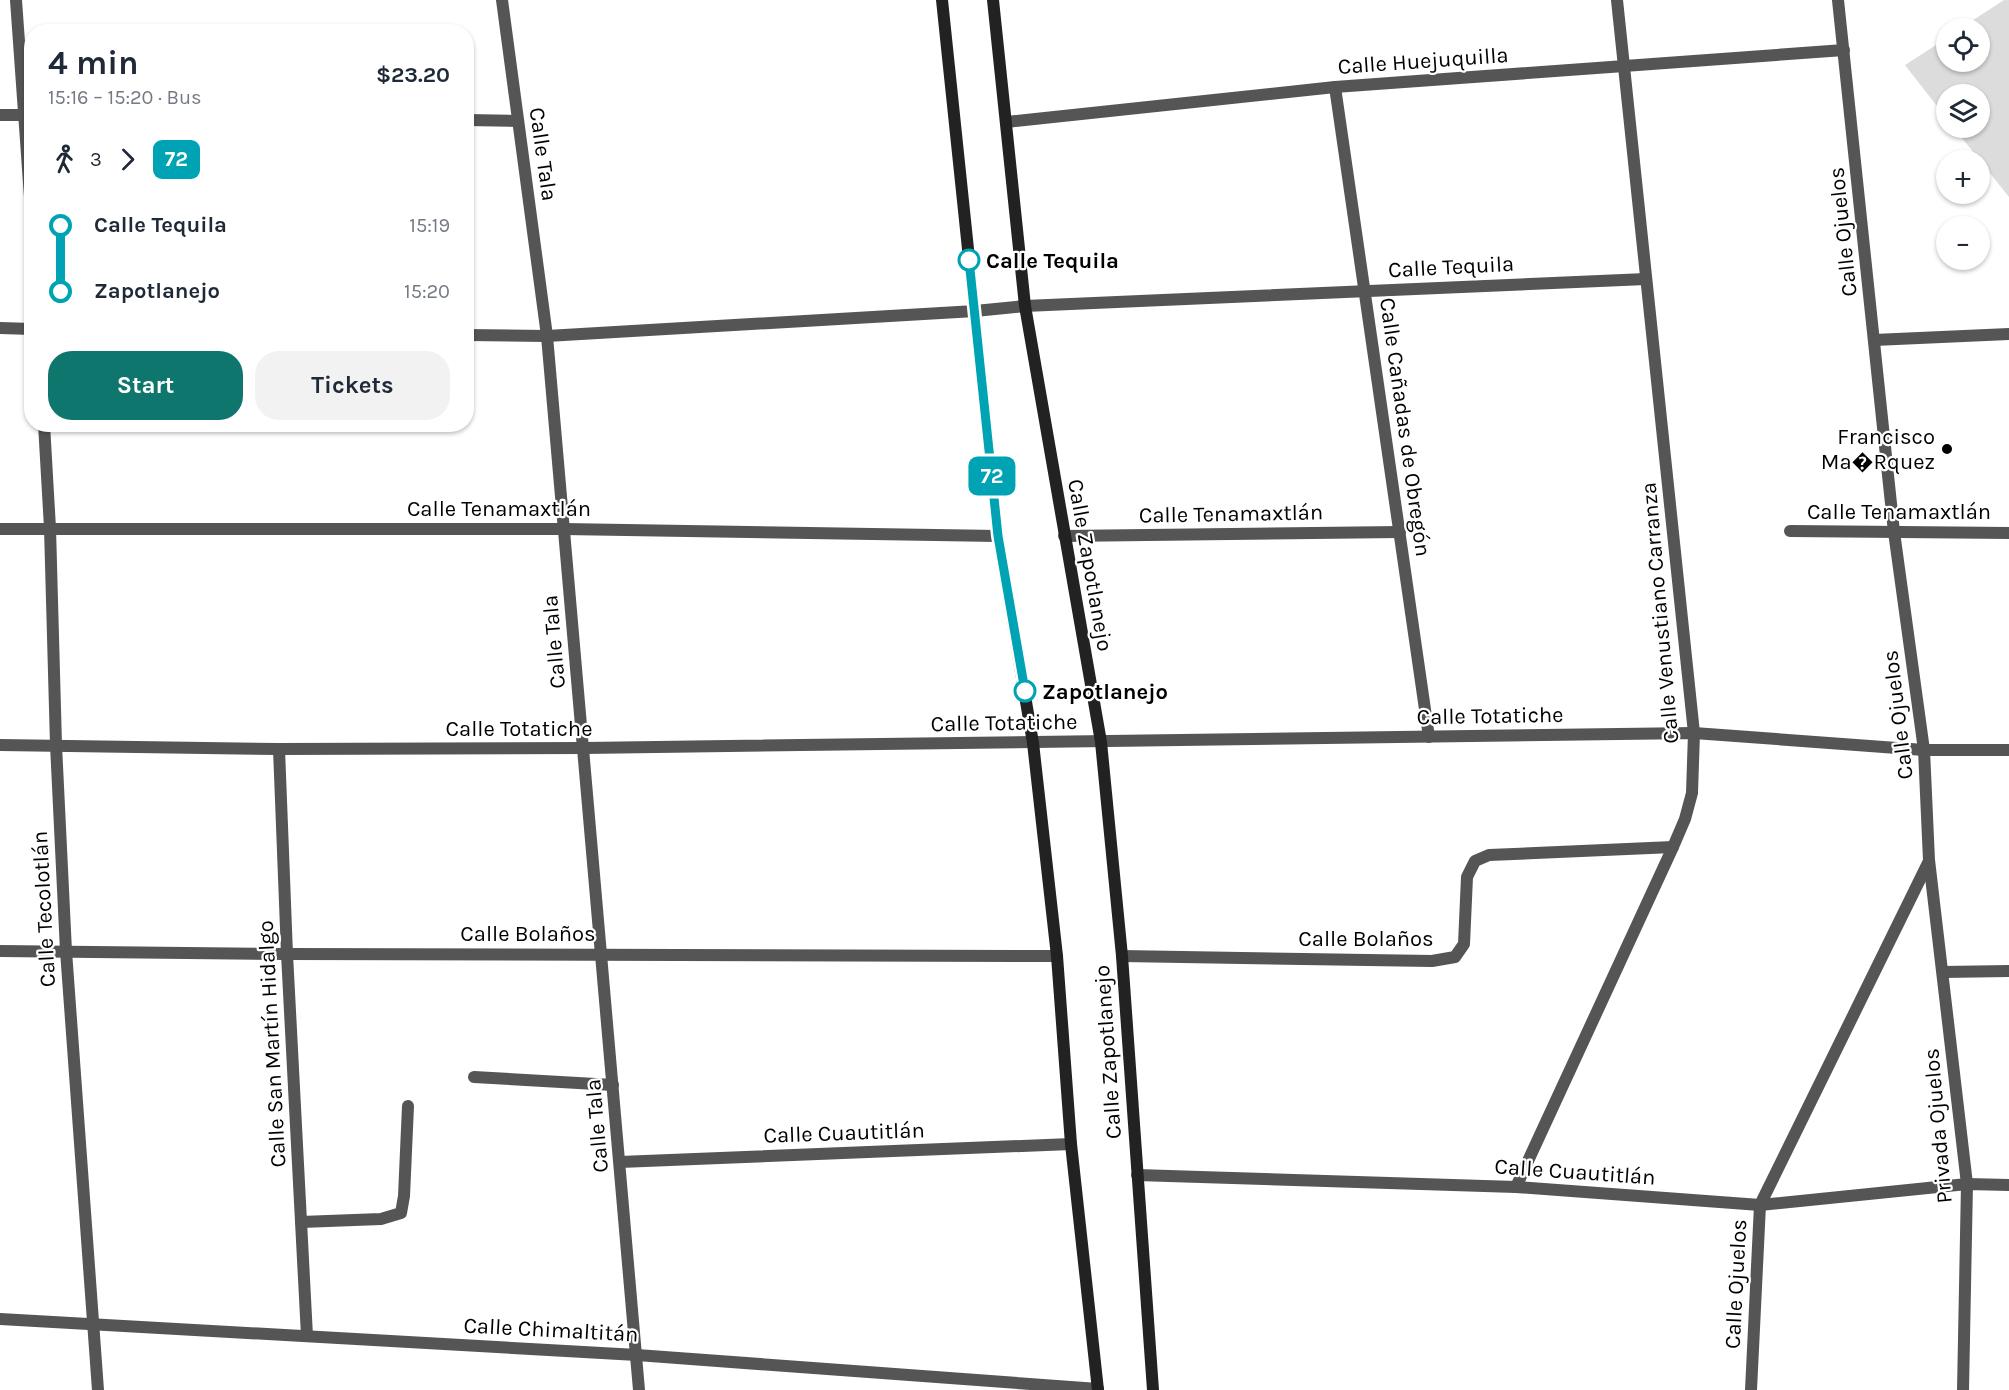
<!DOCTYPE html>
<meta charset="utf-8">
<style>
:root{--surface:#fff;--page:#f2f2f3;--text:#1f2937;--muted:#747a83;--accent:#0f766e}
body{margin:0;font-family:Karla,sans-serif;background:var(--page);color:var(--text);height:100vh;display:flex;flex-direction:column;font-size:22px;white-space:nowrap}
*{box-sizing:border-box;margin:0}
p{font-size:20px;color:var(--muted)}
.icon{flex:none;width:33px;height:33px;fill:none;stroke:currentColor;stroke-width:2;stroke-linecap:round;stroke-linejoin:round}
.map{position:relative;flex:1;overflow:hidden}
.drawer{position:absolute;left:24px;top:24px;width:450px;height:408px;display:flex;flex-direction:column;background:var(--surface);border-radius:24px;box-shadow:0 2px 4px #0004}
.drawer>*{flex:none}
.badge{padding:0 12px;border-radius:9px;font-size:21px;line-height:39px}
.buttons{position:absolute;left:1936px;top:18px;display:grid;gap:12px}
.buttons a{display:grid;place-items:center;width:54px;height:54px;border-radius:50%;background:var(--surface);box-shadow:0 2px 4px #0004;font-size:30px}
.map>.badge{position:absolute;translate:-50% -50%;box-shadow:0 0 0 3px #fff}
.legs{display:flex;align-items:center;gap:9px;height:66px;padding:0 24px;font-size:20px}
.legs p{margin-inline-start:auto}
.headline{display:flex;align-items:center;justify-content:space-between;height:102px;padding:0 24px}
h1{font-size:33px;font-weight:700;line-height:45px}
.primary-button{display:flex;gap:12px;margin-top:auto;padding:12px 24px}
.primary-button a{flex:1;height:69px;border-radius:24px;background:var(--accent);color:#fff;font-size:24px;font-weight:700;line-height:69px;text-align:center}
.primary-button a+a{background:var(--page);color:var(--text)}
ul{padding:0 24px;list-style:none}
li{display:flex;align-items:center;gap:21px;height:66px;font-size:22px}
li i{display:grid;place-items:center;width:9px;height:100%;margin:0 8px;background:currentColor}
li i::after{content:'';width:15px;height:15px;margin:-8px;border:4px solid;border-radius:50%;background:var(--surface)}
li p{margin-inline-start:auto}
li:first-child i{background:linear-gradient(#0000 50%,currentColor 0)}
li:last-child i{background:linear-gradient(currentColor 50%,#0000 0)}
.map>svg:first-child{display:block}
</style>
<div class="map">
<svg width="2009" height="1390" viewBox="0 0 2009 1390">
<rect width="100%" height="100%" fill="#fff"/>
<polygon fill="#dcdcdc" points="2004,0 2009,0 2009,197 1954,128 1980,128 1980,94 1947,94 1947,119 1905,65 1947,38 1947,62 1980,62 1980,28 1961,28"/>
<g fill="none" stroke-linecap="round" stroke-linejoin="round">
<g stroke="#555" stroke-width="12">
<polyline points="16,0 32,225"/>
<polyline points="502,0 547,336 639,1390"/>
<polyline points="1838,0 1894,532 1924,750 1929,860 1967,1184 1963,1390"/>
<polyline points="1335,87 1429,737"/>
<polyline points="0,115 32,115"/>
<polyline points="466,120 518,121"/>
<polyline points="1006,122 1335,87 1844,50"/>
<polyline points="0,328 32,329"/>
<polyline points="466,335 547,336 975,311 1025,306 1646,279"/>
<polyline points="1874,340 2009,334"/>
<polyline points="44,424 50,528 56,745 66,951 98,1390"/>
<polyline points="0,529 564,529 998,536"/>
<polyline points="1790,531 2009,533"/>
<polyline points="1064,536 1400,532"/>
<polyline points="0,745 279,749 584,748 1694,733 1924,750 2009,750"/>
<polyline points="279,749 287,954 307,1336"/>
<polyline points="0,951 287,954 1057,956"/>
<polyline points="1122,956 1432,961 1455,957 1464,944 1467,877 1475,861 1489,855 1673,847"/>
<polyline points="1943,972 2009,971"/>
<polyline points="474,1077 613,1085"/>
<polyline points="620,1162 1071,1144"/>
<polyline points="1137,1175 1516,1187 1760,1205 1967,1184 2009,1185"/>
<polyline points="1516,1187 1673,847 1685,819 1692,793 1694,733 1617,0"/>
<polyline points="301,1222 381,1219 401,1213 404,1196 408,1106"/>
<polyline points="0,1319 637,1355 1098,1389"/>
<polyline points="1751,1390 1760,1205 1929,861"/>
</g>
<g stroke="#222" stroke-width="12">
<polyline points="942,0 998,536 1033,743 1057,956 1071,1144 1098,1390"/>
<polyline points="993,0 1025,306 1101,742 1122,956 1153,1390"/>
</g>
</g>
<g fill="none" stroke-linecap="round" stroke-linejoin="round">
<defs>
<polyline id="line-1" points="969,260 998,536 1025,691"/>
</defs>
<use href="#line-1" stroke="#fff" stroke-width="14"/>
<use href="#line-1" stroke="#00a3b4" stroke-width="9"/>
</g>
<g fill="#fff" stroke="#00a3b4" stroke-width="3">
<circle cx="969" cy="260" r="10"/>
<circle cx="1025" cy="691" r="10"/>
</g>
<circle fill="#000" stroke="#fff" stroke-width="2" cx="1947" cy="449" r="6"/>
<g text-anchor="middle" stroke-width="4.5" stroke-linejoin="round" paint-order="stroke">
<g font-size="22" fill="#000" stroke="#fff">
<text transform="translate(1423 60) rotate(-4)" y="8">Calle Huejuquilla</text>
<text transform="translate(544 154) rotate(82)" y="8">Calle Tala</text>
<text transform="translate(1842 232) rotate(-96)" y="8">Calle Ojuelos</text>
<text transform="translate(1451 266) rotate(-3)" y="8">Calle Tequila</text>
<text transform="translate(1406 427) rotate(82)" y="8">Calle Cañadas de Obregón</text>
<text x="499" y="516">Calle Tenamaxtlán</text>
<text x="1899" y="519">Calle Tenamaxtlán</text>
<text transform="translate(1231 513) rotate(-1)" y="8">Calle Tenamaxtlán</text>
<text transform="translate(1091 565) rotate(80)" y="8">Calle Zapotlanejo</text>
<text transform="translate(1659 613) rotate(-95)" y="8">Calle Venustiano Carranza</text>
<text transform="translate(553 642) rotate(-95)" y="8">Calle Tala</text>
<text transform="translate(1490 715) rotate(-1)" y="8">Calle Totatiche</text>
<text transform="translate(1897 715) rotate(-97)" y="8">Calle Ojuelos</text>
<text transform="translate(1004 722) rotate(-1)" y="8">Calle Totatiche</text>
<text x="519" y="736">Calle Totatiche</text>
<text transform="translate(43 909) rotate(-93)" y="8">Calle Tecolotlán</text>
<text x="528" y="941">Calle Bolaños</text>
<text x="1366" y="946">Calle Bolaños</text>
<text transform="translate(271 1044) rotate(-93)" y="8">Calle San Martín Hidalgo</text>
<text transform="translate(1107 1052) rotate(-94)" y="8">Calle Zapotlanejo</text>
<text transform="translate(596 1126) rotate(-95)" y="8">Calle Tala</text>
<text transform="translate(1937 1126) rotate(-95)" y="8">Privada Ojuelos</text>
<text transform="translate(844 1132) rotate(-2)" y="8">Calle Cuautitlán</text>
<text transform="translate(1575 1171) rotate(4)" y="8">Calle Cuautitlán</text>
<text transform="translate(1735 1284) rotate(-87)" y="8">Calle Ojuelos</text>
<text transform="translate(551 1329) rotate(3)" y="8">Calle Chimaltitán</text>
</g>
<g font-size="22" font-weight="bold" fill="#000" stroke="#fff" text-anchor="start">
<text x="986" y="268">Calle Tequila</text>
<text x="1042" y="699">Zapotlanejo</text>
</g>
<g font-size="22" fill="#000" stroke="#fff" text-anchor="end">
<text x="1935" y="444">Francisco<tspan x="1935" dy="25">Ma�Rquez</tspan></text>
</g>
</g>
</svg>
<div class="buttons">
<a><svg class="icon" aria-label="locate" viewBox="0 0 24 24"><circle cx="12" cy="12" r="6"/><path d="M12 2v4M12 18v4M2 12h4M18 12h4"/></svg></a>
<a><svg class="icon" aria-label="layers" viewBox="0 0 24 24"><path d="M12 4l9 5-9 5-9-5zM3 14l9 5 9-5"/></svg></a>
<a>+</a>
<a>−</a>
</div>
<b class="badge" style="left:992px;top:476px;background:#00a3b4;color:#fff">72</b>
<section class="drawer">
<div class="headline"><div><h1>4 min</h1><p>15:16 – 15:20 · Bus</p></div><b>$23.20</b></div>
<div class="legs"><svg class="icon" aria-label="walk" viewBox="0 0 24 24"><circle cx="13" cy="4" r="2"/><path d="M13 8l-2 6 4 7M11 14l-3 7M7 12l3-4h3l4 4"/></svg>3<svg class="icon" aria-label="forward" viewBox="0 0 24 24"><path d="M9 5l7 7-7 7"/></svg><b class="badge" style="background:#00a3b4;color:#fff">72</b></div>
<ul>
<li><i style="color:#00a3b4"></i><b>Calle Tequila</b><p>15:19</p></li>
<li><i style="color:#00a3b4"></i><b>Zapotlanejo</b><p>15:20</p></li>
</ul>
<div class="primary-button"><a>Start</a><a>Tickets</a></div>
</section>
</div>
